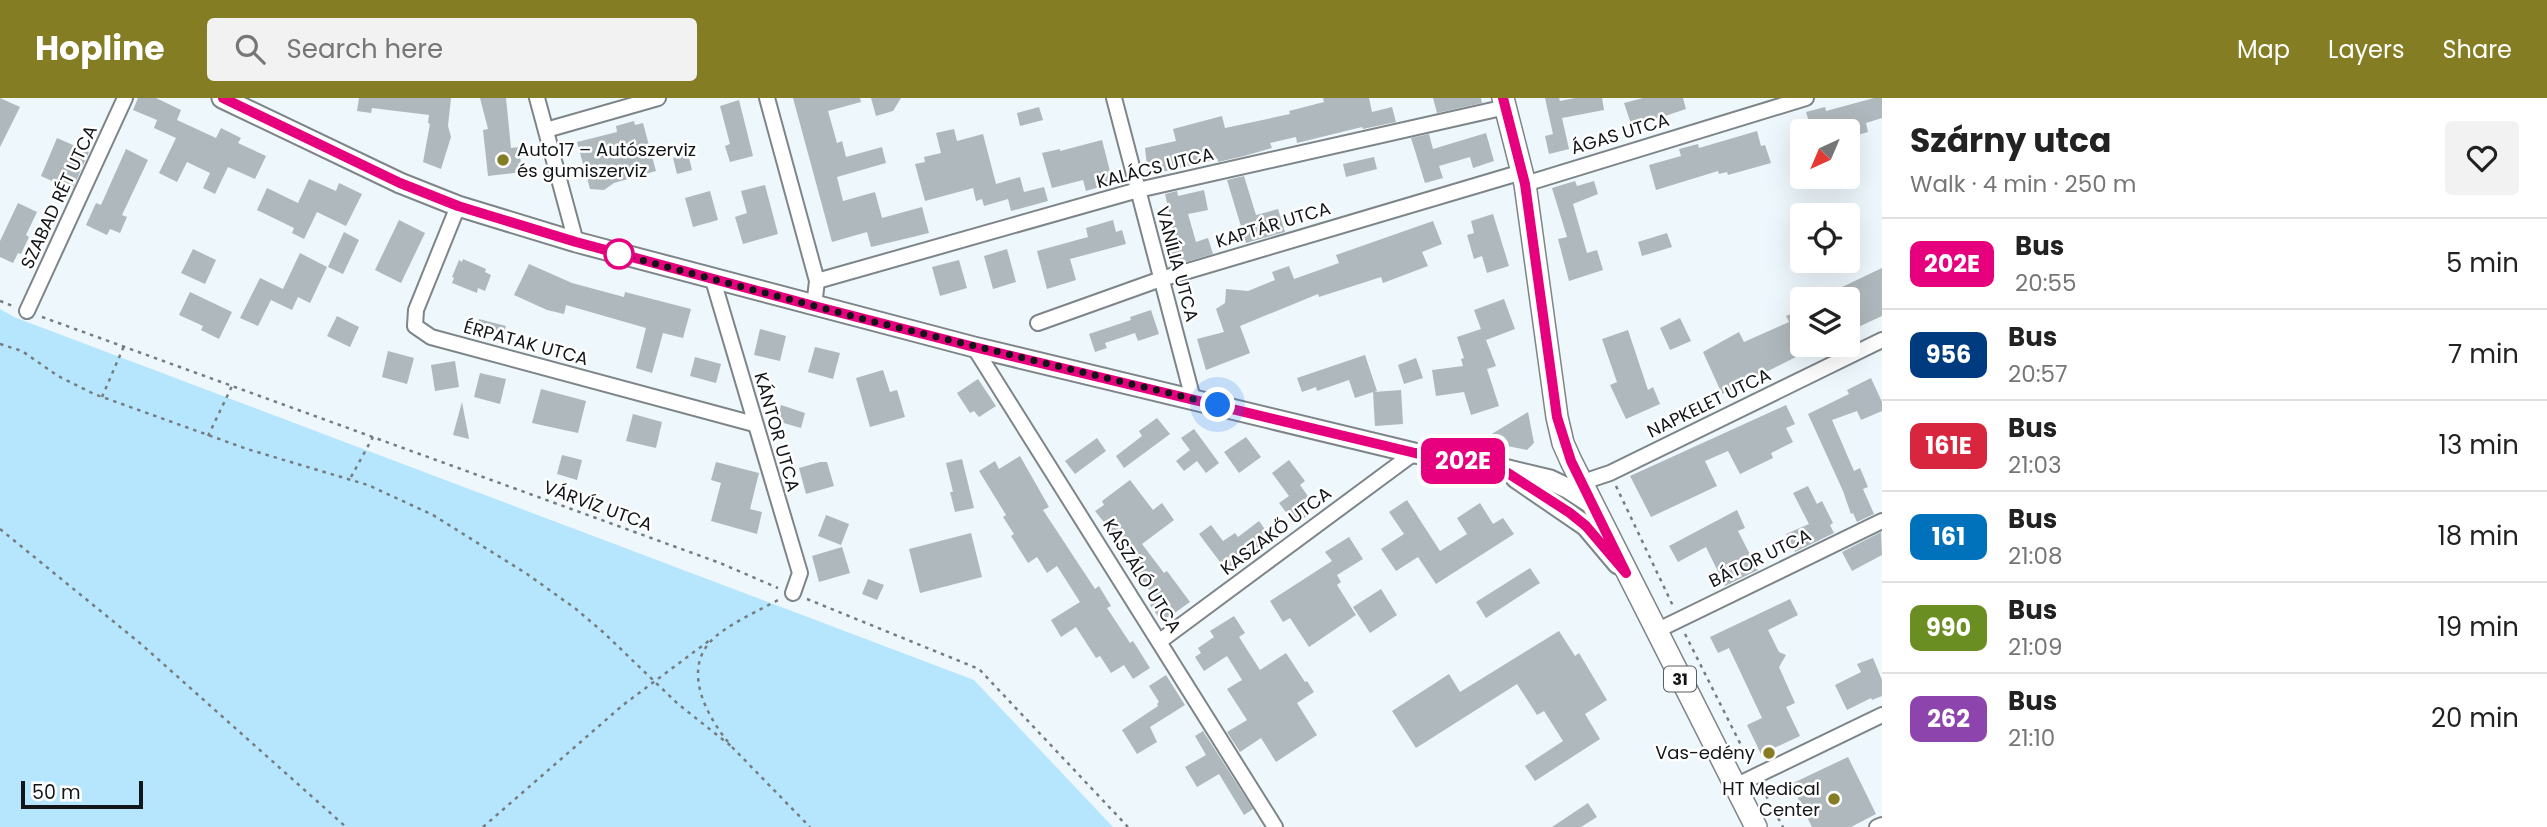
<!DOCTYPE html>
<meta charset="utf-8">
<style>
:root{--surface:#fff;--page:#f2f2f2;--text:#222;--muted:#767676;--line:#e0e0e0;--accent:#847d24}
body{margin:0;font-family:Poppins,sans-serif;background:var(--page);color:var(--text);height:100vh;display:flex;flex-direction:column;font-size:26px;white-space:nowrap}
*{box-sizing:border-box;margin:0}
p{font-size:23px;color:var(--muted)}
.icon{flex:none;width:38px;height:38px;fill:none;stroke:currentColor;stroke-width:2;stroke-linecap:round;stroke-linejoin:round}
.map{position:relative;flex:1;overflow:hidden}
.drawer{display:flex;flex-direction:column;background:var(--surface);width:665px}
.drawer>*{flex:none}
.badge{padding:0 14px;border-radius:10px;font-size:24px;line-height:46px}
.needle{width:46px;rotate:224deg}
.buttons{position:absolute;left:1790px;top:21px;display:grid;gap:14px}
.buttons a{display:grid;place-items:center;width:70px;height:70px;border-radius:7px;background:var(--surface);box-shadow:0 7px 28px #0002;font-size:35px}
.scale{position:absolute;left:21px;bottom:18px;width:122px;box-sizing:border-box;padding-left:7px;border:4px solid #131618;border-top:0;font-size:19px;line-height:24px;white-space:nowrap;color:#131618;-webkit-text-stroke:5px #fff;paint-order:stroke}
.you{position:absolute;width:35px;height:35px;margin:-18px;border:5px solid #fff;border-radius:50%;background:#1a73e8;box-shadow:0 0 0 10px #1a73e833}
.map>.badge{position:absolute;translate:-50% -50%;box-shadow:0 0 0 4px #fff}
.round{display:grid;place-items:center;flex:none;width:74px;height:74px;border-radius:7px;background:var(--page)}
.head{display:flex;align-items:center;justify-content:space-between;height:119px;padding:0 28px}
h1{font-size:33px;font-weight:700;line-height:52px}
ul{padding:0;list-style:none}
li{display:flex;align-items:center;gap:21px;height:91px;padding:0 28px;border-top:2px solid var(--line)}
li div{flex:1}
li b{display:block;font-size:26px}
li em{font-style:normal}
li .badge{min-width:77px;font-weight:700;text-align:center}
header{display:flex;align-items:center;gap:42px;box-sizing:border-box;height:98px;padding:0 35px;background:var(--accent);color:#fff}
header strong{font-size:33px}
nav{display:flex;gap:38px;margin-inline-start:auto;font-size:24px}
.search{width:490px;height:63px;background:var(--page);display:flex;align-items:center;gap:18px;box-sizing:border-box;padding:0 24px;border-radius:7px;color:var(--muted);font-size:26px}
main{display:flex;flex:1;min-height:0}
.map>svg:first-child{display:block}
</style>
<header>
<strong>Hopline</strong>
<div class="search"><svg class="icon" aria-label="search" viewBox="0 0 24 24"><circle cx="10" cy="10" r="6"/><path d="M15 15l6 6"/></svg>Search here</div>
<nav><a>Map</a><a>Layers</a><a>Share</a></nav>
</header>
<main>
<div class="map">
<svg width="1882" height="729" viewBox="0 0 1882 729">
<rect width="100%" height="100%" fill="#eef7fc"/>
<polygon fill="#b5e6fd" points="0,211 14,219 974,582 1113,729 0,729"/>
<g fill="#afb8bc">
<polygon points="0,0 20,9 0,49"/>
<polygon points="138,0 156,0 181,12 177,22 216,40 221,30 241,40 238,45 266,58 255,81 228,69 215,96 203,90 210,75 187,64 177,84 159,75 176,40 154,30 157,22 133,12"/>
<polygon points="359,0 451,0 448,28 451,39 441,71 423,64 430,26 428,25 429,17 372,10 371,15 357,13"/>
<polygon points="480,0 506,0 511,50 519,49 522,74 488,78 483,32 488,31"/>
<polygon points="793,0 860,0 861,4 828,13 837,45 842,43 846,59 882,49 886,65 837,79 843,103 875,94 882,120 922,109 929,135 871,149 867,134 832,144"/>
<polygon points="871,0 901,0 893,13 876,18"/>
<polygon points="1323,0 1369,0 1372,14 1392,9 1396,24 1363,31 1362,29 1297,45 1296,39 1270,45 1272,50 1244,58 1218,64 1218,61 1148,77 1145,50 1176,43 1173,31 1222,18 1225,30 1290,16 1289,13 1324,4"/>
<polygon points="1433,0 1481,0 1482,5 1437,15"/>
<polygon points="1545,0 1559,0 1560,3 1575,0 1602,0 1604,12 1562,20 1569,51 1549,56 1545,38 1553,36"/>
<polygon points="1643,0 1683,0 1686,11 1632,29 1624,5"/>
<polygon points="1874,0 1882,0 1882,20 1866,25 1868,34 1848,40 1848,33 1844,25 1812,33 1806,14 1825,9 1826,13"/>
<polygon points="739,2 753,58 730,64 725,48 730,46 720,8"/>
<polygon points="1039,9 1043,22 1020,28 1017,15"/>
<polygon points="634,23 635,27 643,25 656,73 614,85 604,92 590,91 577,44 617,34 616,28"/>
<polygon points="954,31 957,43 983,36 996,86 1020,79 1024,94 1044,89 1048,103 1011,113 1008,101 984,108 982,101 976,103 973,90 925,103 915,66 925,64 924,59 941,55 936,35"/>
<polygon points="1757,33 1761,48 1765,47 1771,65 1728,77 1727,74 1719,76 1718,73 1656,92 1649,67 1681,58 1679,51 1698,46 1699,50"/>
<polygon points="1486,35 1494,63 1473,70 1470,59 1439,68 1443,80 1425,85 1411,40 1429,36 1433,51"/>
<polygon points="57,40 89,54 72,92 41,78"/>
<polygon points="1102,42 1113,85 1086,93 1083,82 1052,90 1042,55 1060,51 1060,53"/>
<polygon points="126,51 148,62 122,117 127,119 120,135 110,131 107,137 86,127 96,105 101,107"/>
<polygon points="688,56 692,72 677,76 673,60"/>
<polygon points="1374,59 1377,71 1346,79 1343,66"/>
<polygon points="1244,78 1256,117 1278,111 1285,134 1246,145 1227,82"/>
<polygon points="309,81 336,93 339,85 362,96 346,128 317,114 304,141 292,135 294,130 257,112 267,90 298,105"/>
<polygon points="1575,83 1577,88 1594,83 1598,96 1573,106 1587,155 1597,152 1603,172 1569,183 1558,141 1567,139 1552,90"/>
<polygon points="765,87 778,136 743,146 735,119 747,115 741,93"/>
<polygon points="1204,92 1208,112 1188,116 1196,144 1208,140 1213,156 1172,168 1164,140 1174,137 1165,96 1177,93 1178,98"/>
<polygon points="710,93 718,122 693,129 685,100"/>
<polygon points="18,105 37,114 26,137 29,139 21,156 18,155 13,165 0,159 0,143"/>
<polygon points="1493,116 1509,168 1487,175 1482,158 1474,161 1467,137 1474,135 1471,123"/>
<polygon points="399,122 425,135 401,185 375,172"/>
<polygon points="1113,122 1116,134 1122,132 1126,146 1070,161 1076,182 1047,191 1037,153 1088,139 1086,130"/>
<polygon points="1433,123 1442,146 1422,154 1428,168 1383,185 1381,179 1319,199 1318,196 1240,228 1250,255 1206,272 1197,241 1224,234 1216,211 1225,205 1226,191 1248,193 1275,182 1272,174 1289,168 1294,181 1339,165 1336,157"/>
<polygon points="344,134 359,142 343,176 328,169"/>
<polygon points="1667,135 1672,149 1642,158 1638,144"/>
<polygon points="193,151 216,162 205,186 181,175"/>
<polygon points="1007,151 1016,184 993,191 984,158"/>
<polygon points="300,155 327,169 310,205 298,199 292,212 271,202 258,228 240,220 260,180 283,191"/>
<polygon points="463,161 486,171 485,174 491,177 485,193 478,190 477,195 452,185 454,180 452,179 459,162 462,164"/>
<polygon points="959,162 967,190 940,198 932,169"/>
<polygon points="529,166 572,185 624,199 625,194 691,211 683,240 663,235 652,275 636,270 646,230 566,207 564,216 547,212 514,197"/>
<polygon points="1882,170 1882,218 1854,231 1852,227 1848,229 1848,201 1817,201"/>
<polygon points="190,194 232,214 219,241 201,232 203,228 179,217"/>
<polygon points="1504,201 1515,231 1486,242 1496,268 1487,271 1499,308 1471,317 1464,294 1436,298 1432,272 1463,268 1461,261 1464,260 1457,239 1481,231 1474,212"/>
<polygon points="1802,211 1802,256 1722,296 1703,254 1739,234 1744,244 1789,224 1786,218"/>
<polygon points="1151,212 1159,236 1138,243 1135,235 1105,245 1107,250 1095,254 1089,236 1131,222 1130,219"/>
<polygon points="337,218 359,229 350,249 327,238"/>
<polygon points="1680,220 1691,243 1670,252 1660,230"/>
<polygon points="479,221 506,228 502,241 475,234"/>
<polygon points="760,231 786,238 780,263 754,257"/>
<polygon points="1628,232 1648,292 1653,289 1660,306 1626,321 1610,287 1617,284 1602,241"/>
<polygon points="815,249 840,255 833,281 808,274"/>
<polygon points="388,253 414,260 407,286 382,279"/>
<polygon points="1365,257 1377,293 1374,294 1401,292 1403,326 1375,328 1373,294 1355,300 1349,282 1317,293 1316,289 1302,294 1297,280"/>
<polygon points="695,259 721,266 716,285 690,278"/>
<polygon points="1416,260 1423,280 1404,286 1398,267"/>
<polygon points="455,263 459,289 435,293 431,267"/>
<polygon points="883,272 890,294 897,292 905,319 870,329 856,280"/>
<polygon points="480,275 506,281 500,306 474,299"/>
<polygon points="1871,280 1882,304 1882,313 1861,322 1857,313 1832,322 1854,373 1860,370 1868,389 1863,391 1874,416 1857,424 1853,415 1851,416 1843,393 1808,316 1849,296 1847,292"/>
<polygon points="978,281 996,308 979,319 974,313 970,315 957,295"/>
<polygon points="541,291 586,303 578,335 532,325"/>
<polygon points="462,304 469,341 453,337"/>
<polygon points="781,307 805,315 801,330 777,323"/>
<polygon points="1786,307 1795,326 1786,330 1793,344 1771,355 1773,360 1740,376 1728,353 1705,363 1717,388 1651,419 1630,378"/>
<polygon points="1528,314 1534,345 1527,352 1497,346 1490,337"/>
<polygon points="633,316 662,324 656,350 626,343"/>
<polygon points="1157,320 1170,336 1124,370 1116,358 1142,338 1139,333"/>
<polygon points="1194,331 1219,365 1206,375 1197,363 1184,373 1176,363 1190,352 1181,340"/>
<polygon points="1246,339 1261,359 1239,375 1224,354"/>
<polygon points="1097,340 1106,353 1075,376 1065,363"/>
<polygon points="562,357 582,362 577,382 557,376"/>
<polygon points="1020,358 1049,409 1043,412 1095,491 1099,488 1111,508 1107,510 1130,545 1133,543 1150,570 1133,581 1124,567 1111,575 1100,558 1096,560 1076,529 1061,539 1051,522 1080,504 1057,468 1047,475 1037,459 1028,465 1011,438 1014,436 1003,419 1006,417 979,373 995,363 999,371"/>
<polygon points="962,361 974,410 955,414 950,394 953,394 946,365"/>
<polygon points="1289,362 1305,383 1300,387 1310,401 1300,409 1307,418 1295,426 1279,405 1289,398 1272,375"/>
<polygon points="716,364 759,375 750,411 762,414 757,436 711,423 721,385 711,382"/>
<polygon points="820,364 827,364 834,388 806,396 799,370"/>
<polygon points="1130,382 1153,412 1162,405 1174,422 1142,446 1164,475 1167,473 1190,504 1162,524 1150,507 1157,502 1135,473 1140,469 1095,413 1104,407 1102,403"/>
<polygon points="1808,388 1817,406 1822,403 1833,425 1830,427 1834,435 1795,454 1786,436 1809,426 1793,395"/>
<polygon points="1407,402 1440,453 1467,436 1457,420 1480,405 1493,426 1503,420 1514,436 1436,486 1418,459 1396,473 1381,451 1404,436 1389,414"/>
<polygon points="1737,412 1745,430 1738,433 1758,472 1725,488 1706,449 1678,464 1669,448"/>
<polygon points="826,417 849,426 841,447 818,438"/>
<polygon points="1259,423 1271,440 1226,472 1199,436 1211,427 1223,443 1235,435 1238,439"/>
<polygon points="1881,434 1882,457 1852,473 1842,454"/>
<polygon points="971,435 982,479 920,495 909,451"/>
<polygon points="1349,439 1363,461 1337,477 1341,484 1337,487 1356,517 1309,549 1290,520 1283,524 1270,503 1332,463 1325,454"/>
<polygon points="842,449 850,475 819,484 812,458"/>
<polygon points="1530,470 1540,485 1486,520 1476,504"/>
<polygon points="868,481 884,487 877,502 862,496"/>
<polygon points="1381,491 1397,517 1370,535 1353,509"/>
<polygon points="1790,501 1798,517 1768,532 1779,554 1786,557 1779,569 1795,605 1786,609 1800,638 1761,656 1747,627 1762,620 1729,550 1718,555 1710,539"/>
<polygon points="1234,518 1245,535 1239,539 1260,572 1286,555 1305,584 1307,583 1314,594 1297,605 1317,637 1276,664 1261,640 1240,654 1227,634 1247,622 1227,591 1242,582 1227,558 1204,573 1195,559 1201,555 1198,550 1214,539 1210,533"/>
<polygon points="1559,533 1575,558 1579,555 1607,602 1585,616 1600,641 1535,683 1525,668 1563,643 1544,613 1537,617 1517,586 1416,650 1392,613 1449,576 1460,594"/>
<polygon points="1873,560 1882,582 1882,598 1872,602 1871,600 1847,612 1835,587 1861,574 1857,566"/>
<polygon points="1166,577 1185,607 1150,629 1157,644 1137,656 1122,632 1158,608 1157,606 1159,604 1149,588"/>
<polygon points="1203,633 1253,711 1244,717 1219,676 1197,689 1185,669 1206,657 1195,638"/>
<polygon points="1848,659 1876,716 1851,729 1812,729 1791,686"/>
<polygon points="1588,705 1597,719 1581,729 1552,729"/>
</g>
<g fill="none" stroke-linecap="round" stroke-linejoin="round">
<defs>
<g id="minor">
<polyline points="537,0 576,144"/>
<polyline points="767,0 817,183 814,208"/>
<polyline points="1114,0 1193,301"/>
<polyline points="546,32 658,0"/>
<polyline points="1525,86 1806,0"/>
<polyline points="458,108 416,212 415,228 431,239 754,326"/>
<polyline points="713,182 800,475 793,495"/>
<polyline points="817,183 1138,92 1506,9"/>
<polyline points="27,213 125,0"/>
<polyline points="1038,225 1161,181 1522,74"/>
<polyline points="974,249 1275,729"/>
<polyline points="1589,382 1610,375 1882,242"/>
<polyline points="1656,533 1882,423"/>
<polyline points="1160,543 1414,355"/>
<polyline points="1735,688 1882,617"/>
<polyline points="1877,729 1882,727"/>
</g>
<g id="secondary">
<polyline points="222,0 400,85 458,108 576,144 974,249 1414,355 1500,370 1550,382 1569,391 1592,406"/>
<polyline points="1516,380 1586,428 1618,466"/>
</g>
<polyline id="primary" points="1503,0 1525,86 1557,319 1563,345 1571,363 1756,729"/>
</defs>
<use href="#minor" stroke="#7d8589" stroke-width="18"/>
<use href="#secondary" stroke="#7d8589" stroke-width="23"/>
<use href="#primary" stroke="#7d8589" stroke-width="24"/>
<g stroke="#767c7f" stroke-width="2.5" stroke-dasharray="3.5 5" stroke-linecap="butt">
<polyline points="0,203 13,208"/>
<polyline points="42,219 720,465 778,490"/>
<polyline points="0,246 22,253 58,278 94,296 247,351 368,387 433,417 527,476 576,511 603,534 678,606 731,648"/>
<polyline points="102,299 124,248"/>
<polyline points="208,338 232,288"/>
<polyline points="351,379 373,339"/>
<polyline points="1616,388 1673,508"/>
<polyline points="0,431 141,546 346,729"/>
<polyline points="807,501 979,571 1128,729"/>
<polyline points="1685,536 1750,665"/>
<path d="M728,644C707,618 683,574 710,544C724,528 760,512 780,501"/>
<polyline points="732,649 810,729"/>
<polyline points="1762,690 1783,729"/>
<polyline points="483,729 623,607 710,542"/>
</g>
<use href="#minor" stroke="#fff" stroke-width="14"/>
<use href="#secondary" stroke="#fff" stroke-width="19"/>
<use href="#primary" stroke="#fff" stroke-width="21"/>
</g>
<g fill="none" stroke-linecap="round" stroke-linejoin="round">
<defs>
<polyline id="line" points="223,0 400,85 458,108 576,144 814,208 974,249 1415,355 1500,370 1570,415 1586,428 1626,475 1571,363 1557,319 1525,86 1503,0"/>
</defs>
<use href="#line" stroke="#fff" stroke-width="16"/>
<use href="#line" stroke="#e6007e" stroke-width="10"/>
<polyline stroke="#131618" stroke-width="7" stroke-dasharray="0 12.6" points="619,156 867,222 1218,307"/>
</g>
<g fill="#847d24" stroke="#fff" stroke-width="2.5">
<circle cx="503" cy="62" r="7"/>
<circle cx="1769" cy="655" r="7"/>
<circle cx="1834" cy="701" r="7"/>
</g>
<circle fill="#fff" stroke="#e6007e" stroke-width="3.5" cx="619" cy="156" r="14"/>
<g text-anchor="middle" stroke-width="5" stroke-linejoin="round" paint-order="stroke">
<rect fill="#fff" stroke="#5a5c5d" stroke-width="2" x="1664" y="568.5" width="32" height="25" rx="5"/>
<g font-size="16" font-weight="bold" fill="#131618">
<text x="1680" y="587">31</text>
</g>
<g font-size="18" fill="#131618" stroke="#fff">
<text transform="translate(1620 36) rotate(-17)" y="6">ÁGAS UTCA</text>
<text transform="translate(1155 70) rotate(-14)" y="6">KALÁCS UTCA</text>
<text transform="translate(59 99) rotate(-65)" y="6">SZABAD RÉT UTCA</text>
<text transform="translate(1273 127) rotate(-17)" y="6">KAPTÁR UTCA</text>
<text transform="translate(1177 166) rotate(75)" y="6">VANÍLIA UTCA</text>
<text transform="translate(526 245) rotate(15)" y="6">ÉRPATAK UTCA</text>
<text transform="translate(1709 305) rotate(-26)" y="6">NAPKELET UTCA</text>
<text transform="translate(777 334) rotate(74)" y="6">KÁNTOR UTCA</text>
<text transform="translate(598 408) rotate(20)" y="6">VÁRVÍZ UTCA</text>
<text transform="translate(1276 433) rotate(-37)" y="6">KASZAKŐ UTCA</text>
<text transform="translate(1760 460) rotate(-26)" y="6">BÁTOR UTCA</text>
<text transform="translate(1142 478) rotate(58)" y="6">KASZÁLÓ UTCA</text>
</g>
<g font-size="18" fill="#131618" stroke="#fff" text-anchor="end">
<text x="517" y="58" text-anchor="start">Auto17 – Autószerviz<tspan x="517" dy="21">és gumiszerviz</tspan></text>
<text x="1755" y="661">Vas-edény</text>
<text x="1820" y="697">HT Medical<tspan x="1820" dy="21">Center</tspan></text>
</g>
</g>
</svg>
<div class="buttons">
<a><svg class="needle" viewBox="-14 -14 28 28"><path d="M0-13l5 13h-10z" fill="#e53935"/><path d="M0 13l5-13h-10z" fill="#767676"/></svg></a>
<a><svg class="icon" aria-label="locate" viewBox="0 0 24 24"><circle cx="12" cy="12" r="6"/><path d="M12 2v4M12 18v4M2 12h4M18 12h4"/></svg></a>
<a><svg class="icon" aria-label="layers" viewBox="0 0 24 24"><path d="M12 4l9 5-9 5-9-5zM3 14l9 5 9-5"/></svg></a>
</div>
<div class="scale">50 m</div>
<div class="you" style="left:1218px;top:307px"></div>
<b class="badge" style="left:1463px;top:363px;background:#e6007e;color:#fff">202E</b>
</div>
<section class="drawer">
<div class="head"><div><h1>Szárny utca</h1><p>Walk · 4 min · 250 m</p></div><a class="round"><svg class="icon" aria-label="heart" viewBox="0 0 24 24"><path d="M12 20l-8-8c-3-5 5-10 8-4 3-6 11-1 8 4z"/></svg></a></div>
<ul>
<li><span class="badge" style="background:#e6007e;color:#fff">202E</span><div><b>Bus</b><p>20:55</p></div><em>5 min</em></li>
<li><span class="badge" style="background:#003b80;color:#fff">956</span><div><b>Bus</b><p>20:57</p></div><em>7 min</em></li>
<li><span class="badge" style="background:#d7263d;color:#fff">161E</span><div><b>Bus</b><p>21:03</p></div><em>13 min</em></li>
<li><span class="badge" style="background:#0072bc;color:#fff">161</span><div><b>Bus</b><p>21:08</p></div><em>18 min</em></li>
<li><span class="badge" style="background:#6b8e23;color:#fff">990</span><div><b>Bus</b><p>21:09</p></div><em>19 min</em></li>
<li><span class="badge" style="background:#8e44ad;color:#fff">262</span><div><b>Bus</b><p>21:10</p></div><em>20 min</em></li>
</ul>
</section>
</main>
